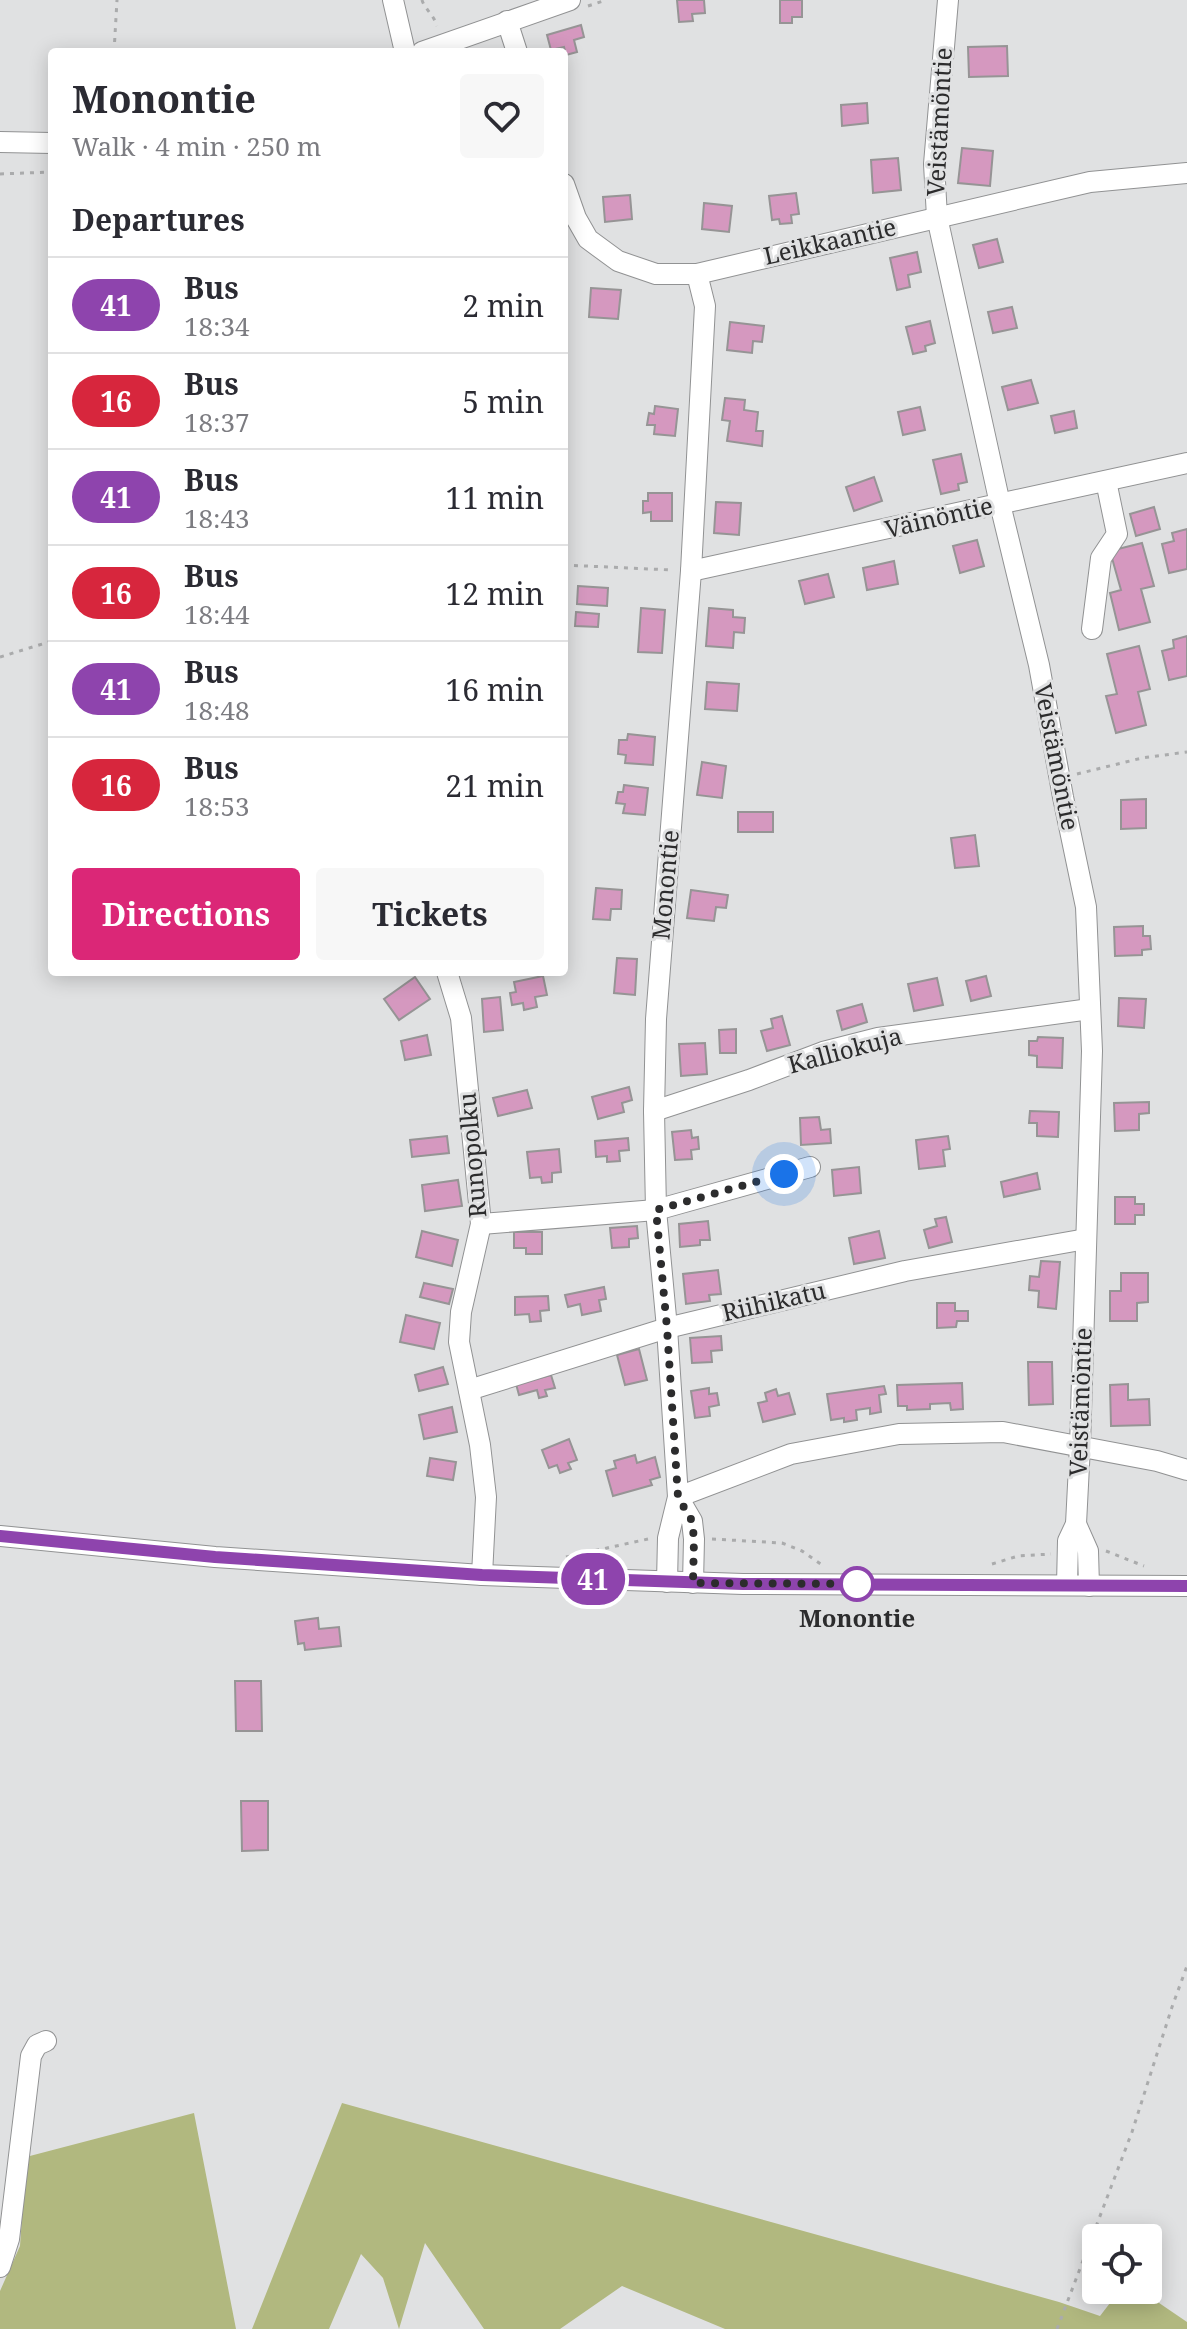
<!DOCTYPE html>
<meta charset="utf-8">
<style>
:root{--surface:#fff;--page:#f7f7f7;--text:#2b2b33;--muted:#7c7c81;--line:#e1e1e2;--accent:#db2777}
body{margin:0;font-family:"Noto Serif",serif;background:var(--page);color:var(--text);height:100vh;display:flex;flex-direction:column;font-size:30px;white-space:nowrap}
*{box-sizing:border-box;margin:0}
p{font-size:26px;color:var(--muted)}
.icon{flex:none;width:44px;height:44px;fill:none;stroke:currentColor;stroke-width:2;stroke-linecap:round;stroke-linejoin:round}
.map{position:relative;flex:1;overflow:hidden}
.sheet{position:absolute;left:48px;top:48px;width:520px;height:928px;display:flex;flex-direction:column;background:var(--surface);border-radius:8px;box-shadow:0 4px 20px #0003}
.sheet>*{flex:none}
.badge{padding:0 16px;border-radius:26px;font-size:28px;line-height:52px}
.controls{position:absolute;left:1082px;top:2224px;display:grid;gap:16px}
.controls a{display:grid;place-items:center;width:80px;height:80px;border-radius:8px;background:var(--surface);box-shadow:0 4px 20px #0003;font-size:40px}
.you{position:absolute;width:40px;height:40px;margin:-20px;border:6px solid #fff;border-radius:50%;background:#1a73e8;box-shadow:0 0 0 12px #1a73e833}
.map>.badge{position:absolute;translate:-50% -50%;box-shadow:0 0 0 4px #fff}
h2{padding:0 24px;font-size:30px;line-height:72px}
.round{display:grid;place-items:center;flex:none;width:84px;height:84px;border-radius:8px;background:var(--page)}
.head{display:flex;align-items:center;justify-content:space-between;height:136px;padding:0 24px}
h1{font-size:38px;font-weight:700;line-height:60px}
.primary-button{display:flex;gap:16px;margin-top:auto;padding:16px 24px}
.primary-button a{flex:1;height:92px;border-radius:8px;background:var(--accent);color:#fff;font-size:32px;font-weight:700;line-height:92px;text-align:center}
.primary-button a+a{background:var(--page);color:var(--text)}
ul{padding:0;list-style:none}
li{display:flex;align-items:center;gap:24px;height:96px;padding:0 24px;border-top:2px solid var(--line)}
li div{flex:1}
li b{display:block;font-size:30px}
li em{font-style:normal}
li .badge{min-width:88px;font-weight:700;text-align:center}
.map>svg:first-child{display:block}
</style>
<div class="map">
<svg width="1187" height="2329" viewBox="0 0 1187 2329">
<rect width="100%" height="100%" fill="#e0e1e2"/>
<g fill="#b1b87f">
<polygon points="342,2103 1059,2302 1100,2316 1120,2290 1140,2290 1187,2322 1187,2329 725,2329 622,2286 560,2329 484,2329 425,2243 399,2329 383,2278 361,2254 329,2329 252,2329"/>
<polygon points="194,2113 236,2329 0,2329 0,2291 20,2246 26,2157"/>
</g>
<g fill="#d598bf" stroke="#969495" stroke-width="2">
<polygon points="677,0 704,0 705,13 692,14 693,21 679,22"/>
<polygon points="780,0 802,0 802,17 792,17 792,23 780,23"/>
<polygon points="581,25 584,37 574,40 577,52 566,55 564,47 551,50 547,35"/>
<polygon points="1007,46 1008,76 969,77 968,47"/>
<polygon points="867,103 868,123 842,126 841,105"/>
<polygon points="962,148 993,151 990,186 958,183"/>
<polygon points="898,158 901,190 873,193 871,160"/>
<polygon points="796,193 799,214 791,215 792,223 780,224 779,219 772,220 769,196"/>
<polygon points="630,195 632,219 605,222 603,197"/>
<polygon points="704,203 732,206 729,232 702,229"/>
<polygon points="997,239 1003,262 979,268 973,245"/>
<polygon points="917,252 921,272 908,275 910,287 897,290 890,258"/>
<polygon points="591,288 621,290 618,319 589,317"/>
<polygon points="1012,307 1017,328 993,333 988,312"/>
<polygon points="930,321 935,343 925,346 926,351 913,354 906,327"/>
<polygon points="730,322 764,326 762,342 753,341 752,353 727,350"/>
<polygon points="1031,380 1038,403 1008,410 1002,387"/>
<polygon points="725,398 745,400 744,410 758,412 756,431 763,431 762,446 727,441 730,421 722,420"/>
<polygon points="655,406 678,409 675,436 654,434 655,425 647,425 649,413 654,414"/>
<polygon points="920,407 925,430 903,435 898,412"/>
<polygon points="1074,411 1077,428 1055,433 1051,416"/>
<polygon points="961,454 967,482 958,484 959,490 941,494 933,460"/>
<polygon points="874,477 882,501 854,511 846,487"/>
<polygon points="648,493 672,493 672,521 651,521 651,512 643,513 643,501 648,501"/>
<polygon points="716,502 741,503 739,535 714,533"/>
<polygon points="1154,507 1160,529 1136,536 1130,514"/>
<polygon points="1187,529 1187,569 1169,573 1162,544 1174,541 1172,533"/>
<polygon points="977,540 984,566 960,573 953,546"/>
<polygon points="1142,543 1154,586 1141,589 1150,622 1119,630 1110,593 1121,590 1110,551"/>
<polygon points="894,561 898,584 867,590 863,568"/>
<polygon points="828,574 834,597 805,604 799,581"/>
<polygon points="578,586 608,588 607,606 577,604"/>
<polygon points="641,608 665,610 662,653 638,652"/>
<polygon points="709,608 733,610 733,617 745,618 744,633 734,632 733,648 706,646"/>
<polygon points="576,612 599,614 598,627 575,626"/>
<polygon points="1187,636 1187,676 1169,680 1162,651 1174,648 1173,640"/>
<polygon points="1139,646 1150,689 1138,692 1146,725 1116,733 1106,696 1117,694 1107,654"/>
<polygon points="707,682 739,684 737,711 705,709"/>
<polygon points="628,734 655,737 653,765 625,763 626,755 618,754 619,740 627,740"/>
<polygon points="702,762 726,766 722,798 697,795"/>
<polygon points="624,785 648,788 645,815 623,813 625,804 616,803 618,792 623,792"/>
<polygon points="1146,799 1146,828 1121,829 1121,800"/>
<rect x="738" y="812" width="35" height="20"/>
<polygon points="975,835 979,866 955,868 951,838"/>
<polygon points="596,888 622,890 621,909 611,909 610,920 593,919"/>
<polygon points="691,890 728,895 726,908 716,907 714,921 687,918"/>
<polygon points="1143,926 1143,936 1150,936 1151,949 1142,950 1142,955 1115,956 1114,927"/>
<polygon points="617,958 637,959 635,995 614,993"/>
<polygon points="543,976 547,995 535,997 537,1007 524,1010 523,1003 512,1005 510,993 516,992 514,982"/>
<polygon points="986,976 991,996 971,1001 966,981"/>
<polygon points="415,977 430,999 399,1020 384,999"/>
<polygon points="937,978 943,1005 914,1011 908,984"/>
<polygon points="500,997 503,1030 484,1032 482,999"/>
<polygon points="1119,998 1146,999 1144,1028 1118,1026"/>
<polygon points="862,1004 867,1022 842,1030 837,1011"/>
<polygon points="782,1016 790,1045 767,1051 761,1031 773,1028 771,1019"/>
<polygon points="736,1029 736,1053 720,1053 719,1030"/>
<polygon points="427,1035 431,1055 405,1060 401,1041"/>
<polygon points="1038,1037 1063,1038 1062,1068 1037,1067 1037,1056 1029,1055 1029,1041 1037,1041"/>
<polygon points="705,1043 707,1074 681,1076 679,1044"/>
<polygon points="629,1087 632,1100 622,1103 624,1112 598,1119 592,1097"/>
<polygon points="527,1090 532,1108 498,1116 493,1098"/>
<polygon points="1149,1102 1149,1113 1139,1114 1139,1130 1115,1131 1114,1103"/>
<polygon points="1030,1111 1059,1112 1058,1137 1037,1136 1037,1123 1029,1123"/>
<polygon points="819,1117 821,1130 830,1129 831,1143 801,1145 800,1118"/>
<polygon points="691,1130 692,1138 698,1137 699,1149 691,1150 692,1159 675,1160 672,1132"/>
<polygon points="447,1136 449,1153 412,1157 410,1140"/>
<polygon points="948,1136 950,1149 943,1150 945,1166 919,1169 916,1140"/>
<polygon points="628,1138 629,1150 619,1151 620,1161 607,1162 607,1156 596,1157 595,1141"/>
<polygon points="559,1149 561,1172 552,1173 552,1182 542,1183 541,1177 530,1178 527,1152"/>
<polygon points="859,1167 861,1193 834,1196 832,1170"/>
<polygon points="1037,1173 1040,1189 1004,1197 1001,1182"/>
<polygon points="458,1180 462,1206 425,1211 422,1185"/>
<polygon points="1115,1197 1135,1197 1135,1204 1144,1204 1144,1215 1135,1215 1135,1224 1115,1224"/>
<polygon points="946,1217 952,1242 929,1248 924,1230 937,1226 935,1219"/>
<polygon points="708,1221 710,1240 700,1240 700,1245 680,1247 679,1224"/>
<polygon points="637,1226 638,1238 629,1239 629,1247 612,1248 610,1228"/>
<polygon points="422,1231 458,1240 452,1266 416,1257"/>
<polygon points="879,1231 885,1258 854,1264 849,1238"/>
<polygon points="514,1232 542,1232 542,1254 526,1254 526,1248 514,1248"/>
<polygon points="1041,1261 1060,1262 1056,1309 1038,1307 1039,1291 1029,1290 1030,1276 1039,1277"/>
<polygon points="718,1270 721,1294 709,1295 710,1301 686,1304 683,1274"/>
<polygon points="1121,1273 1148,1273 1148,1302 1137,1303 1137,1321 1110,1321 1110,1291 1121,1291"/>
<polygon points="424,1283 453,1289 449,1304 420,1297"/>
<polygon points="604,1287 606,1299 599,1300 601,1311 582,1315 580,1304 568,1307 565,1295"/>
<polygon points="548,1296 549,1310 540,1311 541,1321 530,1322 529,1314 515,1315 515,1297"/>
<polygon points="937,1303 955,1303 955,1311 968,1311 968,1321 957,1321 956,1327 937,1328"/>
<polygon points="406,1315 440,1323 434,1349 400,1342"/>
<polygon points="721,1336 722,1350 711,1351 712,1362 692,1363 690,1338"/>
<polygon points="639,1349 647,1380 625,1385 617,1355"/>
<polygon points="1028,1362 1052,1362 1053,1404 1029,1405"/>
<polygon points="443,1367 448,1384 419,1391 415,1375"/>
<polygon points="551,1375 555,1388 545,1390 547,1396 539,1398 537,1390 519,1395 516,1384"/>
<polygon points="962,1383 963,1409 951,1410 950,1403 930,1404 930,1409 907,1410 907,1406 898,1406 897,1385"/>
<polygon points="1128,1384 1128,1400 1149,1399 1150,1425 1111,1426 1110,1385"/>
<polygon points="884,1386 886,1394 879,1395 881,1412 870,1414 870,1408 856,1410 857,1420 844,1422 844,1418 831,1420 827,1394"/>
<polygon points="709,1388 709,1394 717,1393 719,1405 709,1407 710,1416 695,1418 691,1391"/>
<polygon points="776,1389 778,1396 789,1393 795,1414 763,1422 758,1403 767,1401 765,1393"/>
<polygon points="452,1407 457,1432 424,1439 419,1415"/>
<polygon points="569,1439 577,1460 568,1463 571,1469 560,1473 557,1465 549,1468 542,1450"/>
<polygon points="635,1455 637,1463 655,1457 660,1477 650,1480 652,1485 613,1496 606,1471 616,1468 614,1461"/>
<polygon points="430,1458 456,1462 453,1480 427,1476"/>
<polygon points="318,1618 319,1629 339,1627 341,1646 305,1650 304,1643 298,1644 295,1621"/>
<polygon points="235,1681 261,1681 262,1731 236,1731"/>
<polygon points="241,1801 268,1801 268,1850 242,1851"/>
</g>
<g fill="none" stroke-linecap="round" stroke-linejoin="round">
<defs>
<g id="minor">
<polyline points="393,0 405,52"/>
<polyline points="948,0 934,164 937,217 1000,504 1039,665 1063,797 1086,907 1092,1051 1080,1446 1076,1524 1068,1541 1067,1585"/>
<polyline points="507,21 517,52"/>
<polyline points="422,52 570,0"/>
<polyline points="0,142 52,143"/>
<polyline points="564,184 576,218 588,239 618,261 656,274 697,274 1090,182 1187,173"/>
<polyline points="691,571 1187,463"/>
<polyline points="1092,629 1101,558 1117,534 1106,481"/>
<polyline points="447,972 461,1018 481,1224 461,1312 459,1342 480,1445 486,1497 482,1575"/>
<polyline points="654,1111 749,1080 823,1052 878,1038 1090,1009"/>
<polyline points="481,1224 656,1210 810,1167"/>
<polyline points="469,1390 667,1328 905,1271 1086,1239"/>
<polyline points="678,1497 791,1454 899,1434 1003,1432 1157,1461 1187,1470"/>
<polyline points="678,1497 692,1521 694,1539 693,1583"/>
<polyline points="1076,1524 1088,1551 1089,1586"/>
<polyline points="0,1536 215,1557 482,1575 743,1584 1187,1586"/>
<polyline points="667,1582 668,1538 678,1497 667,1328 656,1210 654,1111 656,1019 691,571 705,306 697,274"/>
<polyline points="0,2267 9,2239 31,2056 37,2045 46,2041"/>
</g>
</defs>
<use href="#minor" stroke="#919293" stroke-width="22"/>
<g stroke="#aaabac" stroke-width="3" stroke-dasharray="4 6" stroke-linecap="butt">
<path d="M422,0C424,8 434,15 437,26"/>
<polyline points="588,6 606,0"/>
<polyline points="114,52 117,0"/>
<polyline points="0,174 52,172"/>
<polyline points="564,565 672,570"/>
<polyline points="0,657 52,641"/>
<polyline points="1077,774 1142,758 1187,752"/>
<polyline points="712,1539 782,1543 802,1551 822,1565"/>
<polyline points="1106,1551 1144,1566"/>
<polyline points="566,1557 648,1539"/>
<polyline points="992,1564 1018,1556 1051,1554"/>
<polyline points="1057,2329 1132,2132 1172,2007 1187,1966"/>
</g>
<use href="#minor" stroke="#fff" stroke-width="20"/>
</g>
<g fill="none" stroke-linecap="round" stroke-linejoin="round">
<defs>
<polyline id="line" points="0,1536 215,1557 482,1575 743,1584 1187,1586"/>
</defs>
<use href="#line" stroke="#fff" stroke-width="18"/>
<use href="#line" stroke="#8e44ad" stroke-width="12"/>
<polyline stroke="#2c2c2d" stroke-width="8" stroke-dasharray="0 14.4" points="784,1174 656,1210 667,1328 678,1497 692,1521 694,1539 693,1583 861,1584 857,1584"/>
</g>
<circle fill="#fff" stroke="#8e44ad" stroke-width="4" cx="857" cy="1584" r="16"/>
<g text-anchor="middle" stroke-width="6" stroke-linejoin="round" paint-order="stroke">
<g font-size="24" fill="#2c2c2d" stroke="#e0e1e2">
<text transform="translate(940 122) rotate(-87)" y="8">Veistämöntie</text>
<text transform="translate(830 242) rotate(-13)" y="8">Leikkaantie</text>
<text transform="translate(939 518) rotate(-13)" y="8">Väinöntie</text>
<text transform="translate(1056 757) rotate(79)" y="8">Veistämöntie</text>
<text transform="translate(666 885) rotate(-85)" y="8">Monontie</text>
<text transform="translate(845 1051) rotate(-15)" y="8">Kalliokuja</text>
<text transform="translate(473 1155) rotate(-95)" y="8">Runopolku</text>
<text transform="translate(774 1302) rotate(-13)" y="8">Riihikatu</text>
<text transform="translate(1081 1402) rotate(-88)" y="8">Veistämöntie</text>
</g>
<g font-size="24" font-weight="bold" fill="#2c2c2d" stroke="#e0e1e2">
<text x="857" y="1627">Monontie</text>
</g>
</g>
</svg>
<div class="controls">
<a><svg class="icon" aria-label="locate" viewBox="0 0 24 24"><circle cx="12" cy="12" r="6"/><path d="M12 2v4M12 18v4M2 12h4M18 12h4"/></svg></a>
</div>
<div class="you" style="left:784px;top:1174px"></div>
<b class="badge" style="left:593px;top:1579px;background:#8e44ad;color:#fff">41</b>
<section class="sheet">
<div class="head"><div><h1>Monontie</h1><p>Walk · 4 min · 250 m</p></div><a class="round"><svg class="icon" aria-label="heart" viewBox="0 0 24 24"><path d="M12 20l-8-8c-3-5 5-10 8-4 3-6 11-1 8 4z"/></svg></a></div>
<h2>Departures</h2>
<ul>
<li><span class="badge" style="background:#8e44ad;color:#fff">41</span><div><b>Bus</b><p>18:34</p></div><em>2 min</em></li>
<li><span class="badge" style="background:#d7263d;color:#fff">16</span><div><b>Bus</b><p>18:37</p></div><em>5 min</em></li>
<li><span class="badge" style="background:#8e44ad;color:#fff">41</span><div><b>Bus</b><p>18:43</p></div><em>11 min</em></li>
<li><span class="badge" style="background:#d7263d;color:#fff">16</span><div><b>Bus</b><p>18:44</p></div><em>12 min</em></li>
<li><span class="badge" style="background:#8e44ad;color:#fff">41</span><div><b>Bus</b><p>18:48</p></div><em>16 min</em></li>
<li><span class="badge" style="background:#d7263d;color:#fff">16</span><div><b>Bus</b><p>18:53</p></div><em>21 min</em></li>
</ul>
<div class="primary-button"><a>Directions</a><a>Tickets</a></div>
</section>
</div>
